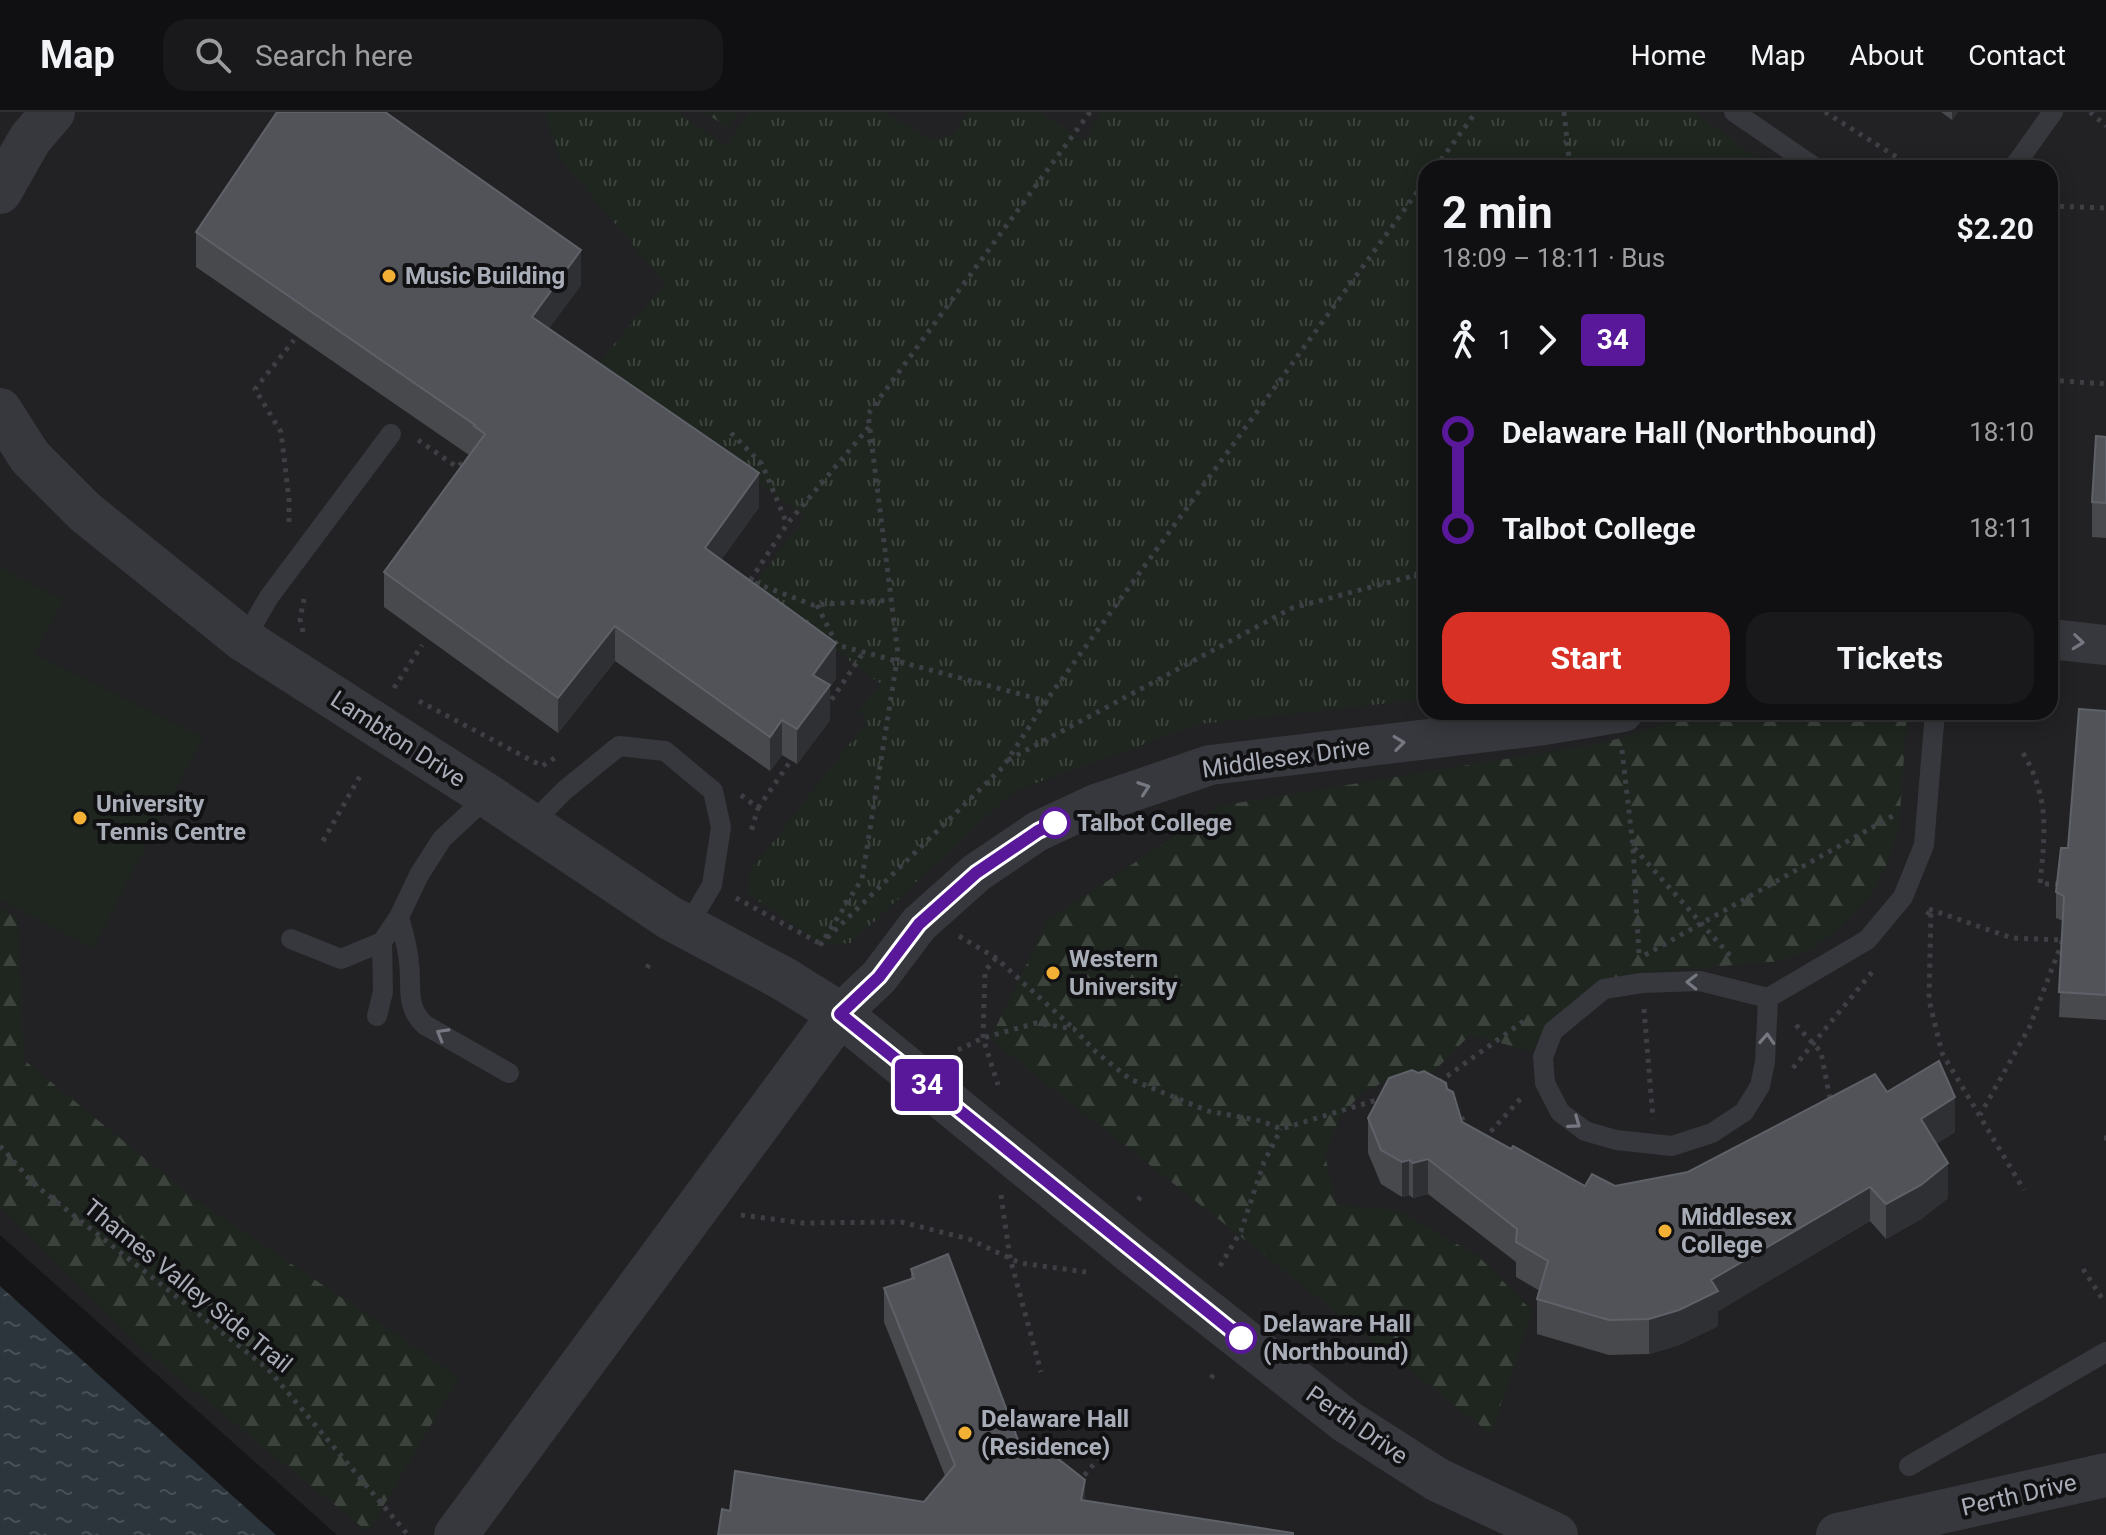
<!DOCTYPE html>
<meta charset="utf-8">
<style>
:root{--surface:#101012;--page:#19191b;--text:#f1f3f6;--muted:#9c9d9f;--line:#303032;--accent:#d93025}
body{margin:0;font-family:Roboto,sans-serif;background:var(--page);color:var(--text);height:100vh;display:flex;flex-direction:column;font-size:30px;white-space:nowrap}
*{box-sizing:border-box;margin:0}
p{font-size:26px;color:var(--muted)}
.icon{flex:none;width:44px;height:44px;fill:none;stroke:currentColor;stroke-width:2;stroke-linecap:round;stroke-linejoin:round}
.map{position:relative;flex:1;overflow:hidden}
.drawer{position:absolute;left:1418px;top:48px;width:640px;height:560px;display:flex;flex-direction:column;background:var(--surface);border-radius:24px;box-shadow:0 4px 20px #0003,0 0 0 2px var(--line)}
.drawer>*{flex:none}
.badge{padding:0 16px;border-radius:6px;font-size:28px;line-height:52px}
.map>.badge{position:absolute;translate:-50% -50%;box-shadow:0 0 0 4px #fff}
.legs{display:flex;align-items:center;gap:12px;height:88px;padding:0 24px;font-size:26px}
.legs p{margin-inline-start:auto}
.headline{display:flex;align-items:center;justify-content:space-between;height:136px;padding:0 24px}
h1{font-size:44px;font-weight:700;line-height:60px}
.cta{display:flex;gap:16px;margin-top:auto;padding:16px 24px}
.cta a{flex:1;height:92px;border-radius:24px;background:var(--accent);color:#fff;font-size:32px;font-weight:700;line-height:92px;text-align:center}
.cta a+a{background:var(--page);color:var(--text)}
ul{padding:0 24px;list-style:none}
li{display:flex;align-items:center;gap:28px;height:96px;font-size:30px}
li i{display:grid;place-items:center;width:12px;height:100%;margin:0 10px;background:currentColor}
li i::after{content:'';width:20px;height:20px;margin:-10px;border:6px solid;border-radius:50%;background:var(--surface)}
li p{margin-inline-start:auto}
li:first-child i{background:linear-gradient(#0000 50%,currentColor 0)}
li:last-child i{background:linear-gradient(currentColor 50%,#0000 0)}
header{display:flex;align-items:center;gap:48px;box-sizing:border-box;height:112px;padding:0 40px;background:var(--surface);border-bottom:2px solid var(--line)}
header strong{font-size:38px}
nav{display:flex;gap:44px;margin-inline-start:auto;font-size:28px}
.search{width:560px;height:72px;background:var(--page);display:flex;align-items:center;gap:20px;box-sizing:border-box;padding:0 28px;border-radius:24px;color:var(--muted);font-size:30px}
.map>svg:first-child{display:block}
</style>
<header>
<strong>Map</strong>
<div class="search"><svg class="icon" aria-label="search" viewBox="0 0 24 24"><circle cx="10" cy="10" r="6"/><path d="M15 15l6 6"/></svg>Search here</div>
<nav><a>Home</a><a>Map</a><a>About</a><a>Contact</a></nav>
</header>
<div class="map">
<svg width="2106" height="1423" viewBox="0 0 2106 1423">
<defs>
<pattern id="grass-tufts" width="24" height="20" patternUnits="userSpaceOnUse" patternTransform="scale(2)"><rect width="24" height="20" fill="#1e261f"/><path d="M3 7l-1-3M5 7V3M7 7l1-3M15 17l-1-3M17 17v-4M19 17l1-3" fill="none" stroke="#3c433d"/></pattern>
<pattern id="forest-firs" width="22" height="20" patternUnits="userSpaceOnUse" patternTransform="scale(2)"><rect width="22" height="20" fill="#1e261f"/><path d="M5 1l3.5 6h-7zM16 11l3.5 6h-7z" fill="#3c433d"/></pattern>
<pattern id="water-ripples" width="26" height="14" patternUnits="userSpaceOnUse" patternTransform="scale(2)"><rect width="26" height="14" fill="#2c353c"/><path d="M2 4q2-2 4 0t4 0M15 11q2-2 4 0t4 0" fill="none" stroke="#485056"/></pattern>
</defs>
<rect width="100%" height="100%" fill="#161618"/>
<path fill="#222225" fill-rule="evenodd" d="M0,0H2106V1423H337L0,1123ZM1426,56H2050V600H1426Z"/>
<polygon fill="url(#grass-tufts)" points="544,0 676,0 725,34 750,0 885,0 930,28 954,22 969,0 1040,0 1084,29 1102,0 1694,0 1771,56 1426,56 1426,587 1200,612 1014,679 851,831 821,832 747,781 751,758 868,608 858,599 881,572 752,476 805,405 597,253 665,171 559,45"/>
<g fill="url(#forest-firs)">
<polygon points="704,0 738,0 727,15"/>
<polygon points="1708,600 1907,600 1899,715 1886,754 1869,786 1841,815 1812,837 1781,849 1640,861 1600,871 1547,914 1531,939 1470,923 1423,970 1393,966 1363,980 1340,1005 1325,1043 1336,1093 1397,1098 1478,1144 1532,1199 1491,1322 990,927 1048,809 1219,694 1603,631"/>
<polygon points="0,796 17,805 24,948 192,1085 459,1265 368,1420 148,1241 0,1095"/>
</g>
<polygon fill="#1e261f" points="0,455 63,488 34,542 203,625 93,836 0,788"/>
<polygon fill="url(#water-ripples)" points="0,1174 276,1423 0,1423"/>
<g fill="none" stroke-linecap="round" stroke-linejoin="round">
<g stroke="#3d3f44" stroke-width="5" stroke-dasharray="4 6" stroke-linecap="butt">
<polyline points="1090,0 868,302 898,542 862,767 821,832 1003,655 1046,589 1426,68"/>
<polyline points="1564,0 1570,56"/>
<polyline points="1825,0 1914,56"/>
<polyline points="2090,0 2106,14"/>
<polyline points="1435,56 1476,0"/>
<polyline points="2050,94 2106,96"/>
<polyline points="2050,268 2106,272"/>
<polyline points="869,315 787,412 750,469 813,493 891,488"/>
<polyline points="731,321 762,352 787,412"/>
<polyline points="418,328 457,355 469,346"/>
<polyline points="289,410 289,387 281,320 255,277 294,228"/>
<polyline points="1414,464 1426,464"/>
<polyline points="817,493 837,533 1046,589"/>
<polyline points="303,520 300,507 304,487"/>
<polyline points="394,576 422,533"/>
<polyline points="419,589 542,654 558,644"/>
<polyline points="826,596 863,541"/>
<polyline points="1622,638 1633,735 1639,843"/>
<path d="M2023,641C2050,687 2045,720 2040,772H2060"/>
<polyline points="1008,648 1292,496 1413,464 1426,456"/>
<polyline points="741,683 758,696 750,723"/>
<polyline points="758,696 794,644"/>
<polyline points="323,729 360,664"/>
<polyline points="1634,736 1734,848"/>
<polyline points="736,786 821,832"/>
<polyline points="1929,797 2012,826 2063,828 2030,914 1980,1003"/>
<polyline points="1927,803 1931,798 1929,888 1942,941 2024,1078"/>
<polyline points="959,824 996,846 1072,915"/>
<polyline points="1645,843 1898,701"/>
<polyline points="996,846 985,859 983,926 998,973"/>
<polyline points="647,856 651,849"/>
<polyline points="1644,897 1653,1007"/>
<polyline points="1796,913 1821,940 1831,992"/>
<polyline points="958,938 983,926 1036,911 1074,917 1096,940 1130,967 1208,999 1261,1009 1281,1017 1383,986"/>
<polyline points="1793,956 1873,859"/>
<polyline points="1439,970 1528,906"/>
<polyline points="1455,998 1460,1001 1466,1016"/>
<polyline points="2104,1026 2106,1026"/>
<polyline points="1484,1027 1523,984"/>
<polyline points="0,1034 34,1072 268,1257 408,1423"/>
<polyline points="1001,1083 1010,1146 1041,1260"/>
<polyline points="1138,1088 1144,1081"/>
<polyline points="741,1103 803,1111 901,1110 969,1127 1020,1151 1086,1160"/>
<polyline points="1220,1154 1241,1119 1264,1050 1281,1017"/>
<polyline points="2083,1157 2103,1188"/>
<polyline points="1211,1266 1217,1258"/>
<polyline points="1078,1371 1098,1347"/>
</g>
<g stroke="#37383d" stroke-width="20">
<polyline points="1734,0 1816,56"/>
<polyline points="2013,56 2053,0"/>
<polyline points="244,528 269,485 391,322"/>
<polyline points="530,713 565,678 619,634 665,639 713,679 721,715 712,773 687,815"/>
<path d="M399,805C403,820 408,836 409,851C412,875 405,895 425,913L509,961"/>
<polyline points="291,827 341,847 382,830 399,805 419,763 442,727 488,684"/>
<polyline points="1768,886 1765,950 1760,974 1744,1000 1712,1021 1672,1034 1616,1028 1585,1019 1560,1000 1545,971 1543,945 1553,919 1604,877 1642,871 1700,869 1768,886 1867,828 1903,785 1924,733 1935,600"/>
<polyline points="377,904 383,880 382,830"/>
<polyline points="1909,1354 2106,1240"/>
</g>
<g stroke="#37383d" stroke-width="40">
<polyline points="2050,527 2106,533"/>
<polyline points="840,902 879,865 919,812 976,761 1038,719 1096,692 1210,653 1538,614 1623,600"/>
</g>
<g stroke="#37383d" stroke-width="44">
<polyline points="0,80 30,27 53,0"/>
<polyline points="0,298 30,345 85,400 244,528 488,684 670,806 784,867 840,902 1134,1142 1346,1309 1438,1368 1556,1423"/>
<polyline points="456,1423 840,902"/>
<polyline points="1838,1423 2106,1363"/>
</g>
</g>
<g fill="#47494d">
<polygon points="1941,0 1958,0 1952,8"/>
<polygon points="196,120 581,173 549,216 759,395 721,448 836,566 830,575 830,608 797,652 782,643 770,659 615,549 558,621 384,495 384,460 469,343 196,155"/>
<polygon points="2106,325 2106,426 2092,425 2092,390"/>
<polygon points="2106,599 2106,908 2059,905 2063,809 2056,806 2056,780 2068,736"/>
<polygon points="1447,977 1462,1010 1511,1037 1585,1074 1615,1074 1688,1060 1887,980 1955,1020 1936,1032 1948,1086 1921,1107 1886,1127 1870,1109 1718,1199 1718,1214 1679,1233 1649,1242 1609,1243 1537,1222 1537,1187 1540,1179 1516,1165 1516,1150 1428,1082 1413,1086 1409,1083 1402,1085 1381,1072 1368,1041 1368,1006"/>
<polygon points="911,1157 1024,1344 1085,1389 730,1399 924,1390 945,1364 884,1210 884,1176 911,1167"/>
</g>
<g fill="#2f3033">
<polygon points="1952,0 1958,0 1952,8"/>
<polygon points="581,138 581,173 532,240 532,205"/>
<polygon points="759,361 759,395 705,471 705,436"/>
<polygon points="615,514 615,549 558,621 558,586"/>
<polygon points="836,531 836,566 830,575 830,608 797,652 797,617 813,563"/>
<polygon points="782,608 782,643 770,659 770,625"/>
<polygon points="1955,985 1955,1020 1921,1042 1921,1007"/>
<polygon points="1428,1047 1428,1082 1413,1086 1413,1051"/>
<polygon points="1409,1048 1409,1083 1402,1085 1402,1050"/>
<polygon points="1948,1051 1948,1086 1921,1107 1886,1127 1886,1092"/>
<polygon points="1870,1075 1870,1109 1718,1199 1718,1214 1679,1233 1649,1242 1649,1207 1711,1168"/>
<polygon points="1085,1368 1085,1402 1081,1388"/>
</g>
<g fill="#525359" stroke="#5f6168" stroke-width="2">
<polygon points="277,0 385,0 581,138 532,205 759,361 705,436 836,531 813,563 830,573 797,617 782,608 770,625 615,514 558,586 384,460 485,322 474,314 475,313 196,120"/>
<polygon points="2096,324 2106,325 2106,391 2092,390"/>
<polygon points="2079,597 2106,599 2106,883 2059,880 2064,784 2056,780 2061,736 2068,736"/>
<polygon points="1939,949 1955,985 1921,1007 1948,1051 1921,1073 1886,1092 1870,1075 1711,1168 1718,1179 1679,1198 1649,1207 1609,1208 1537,1187 1548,1149 1516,1130 1517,1117 1428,1047 1413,1051 1409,1048 1402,1050 1381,1038 1368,1006 1389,966 1412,958 1418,961 1424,959 1446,971 1447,977 1453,980 1462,1010 1511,1037 1513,1034 1585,1074 1592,1062 1615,1074 1688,1060 1875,962 1887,980"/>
<polygon points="948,1142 1024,1344 1043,1335 1085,1368 1081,1388 1293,1421 1293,1423 718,1423 722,1397 730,1399 735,1359 924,1390 955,1353 884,1176 914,1166 911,1157"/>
</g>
<defs><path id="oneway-chevron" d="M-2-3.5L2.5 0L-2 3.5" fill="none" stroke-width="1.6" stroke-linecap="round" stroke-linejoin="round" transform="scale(2)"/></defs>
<g stroke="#757881">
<use href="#oneway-chevron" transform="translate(2078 530) rotate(6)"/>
<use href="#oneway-chevron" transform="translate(1399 631) rotate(-7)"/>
<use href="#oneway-chevron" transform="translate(1144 676) rotate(-19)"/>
<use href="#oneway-chevron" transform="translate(1692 870) rotate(-179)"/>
<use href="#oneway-chevron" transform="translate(442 922) rotate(-150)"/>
<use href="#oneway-chevron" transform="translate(1767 927) rotate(-87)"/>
<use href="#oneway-chevron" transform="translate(1575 1011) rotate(36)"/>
</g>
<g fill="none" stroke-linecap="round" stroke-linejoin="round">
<defs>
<polyline id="line-1" points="1055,711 1038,719 976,761 919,812 879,865 840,902 1241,1226"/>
</defs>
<use href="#line-1" stroke="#fff" stroke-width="18"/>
<use href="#line-1" stroke="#59189a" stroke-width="12"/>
</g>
<g fill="#f2b134" stroke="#111113" stroke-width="3">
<circle cx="389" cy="164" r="8"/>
<circle cx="80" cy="706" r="8"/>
<circle cx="1053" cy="861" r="8"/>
<circle cx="1665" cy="1119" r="8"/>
<circle cx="965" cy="1321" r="8"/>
</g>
<g fill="#fff" stroke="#59189a" stroke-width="4">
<circle cx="1055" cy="711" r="14"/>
<circle cx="1241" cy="1226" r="14"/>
</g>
<g text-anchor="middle" stroke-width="8" stroke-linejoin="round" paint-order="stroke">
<g font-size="24" font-weight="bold" fill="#a8adb8" stroke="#111113" text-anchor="start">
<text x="405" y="172">Music Building</text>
<text x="96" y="700">University<tspan x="96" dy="28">Tennis Centre</tspan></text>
<text x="1069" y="855">Western<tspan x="1069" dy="28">University</tspan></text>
<text x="1681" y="1113">Middlesex<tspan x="1681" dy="28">College</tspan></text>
<text x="981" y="1315">Delaware Hall<tspan x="981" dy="28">(Residence)</tspan></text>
</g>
<g font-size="24" fill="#a8adb8" stroke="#111113">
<text transform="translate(398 627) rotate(33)" y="8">Lambton Drive</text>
<text transform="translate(1286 646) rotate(-8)" y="8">Middlesex Drive</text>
<text transform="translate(188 1174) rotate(39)" y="8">Thames Valley Side Trail</text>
<text transform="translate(1357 1313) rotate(35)" y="8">Perth Drive</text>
<text transform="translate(2019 1383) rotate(-13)" y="8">Perth Drive</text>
</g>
<g font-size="24" font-weight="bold" fill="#a8adb8" stroke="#111113" text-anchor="start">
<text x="1077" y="719">Talbot College</text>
<text x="1263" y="1220">Delaware Hall<tspan x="1263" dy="28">(Northbound)</tspan></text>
</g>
</g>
</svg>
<b class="badge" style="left:927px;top:973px;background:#59189a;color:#fff">34</b>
<section class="drawer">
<div class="headline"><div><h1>2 min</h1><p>18:09 – 18:11 · Bus</p></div><b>$2.20</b></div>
<div class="legs"><svg class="icon" aria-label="walk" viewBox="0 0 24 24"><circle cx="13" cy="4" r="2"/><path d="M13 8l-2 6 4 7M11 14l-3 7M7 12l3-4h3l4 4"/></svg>1<svg class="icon" aria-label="forward" viewBox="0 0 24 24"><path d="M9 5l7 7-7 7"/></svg><b class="badge" style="background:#59189a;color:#fff">34</b></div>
<ul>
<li><i style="color:#59189a"></i><b>Delaware Hall (Northbound)</b><p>18:10</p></li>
<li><i style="color:#59189a"></i><b>Talbot College</b><p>18:11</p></li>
</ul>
<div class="cta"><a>Start</a><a>Tickets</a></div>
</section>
</div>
